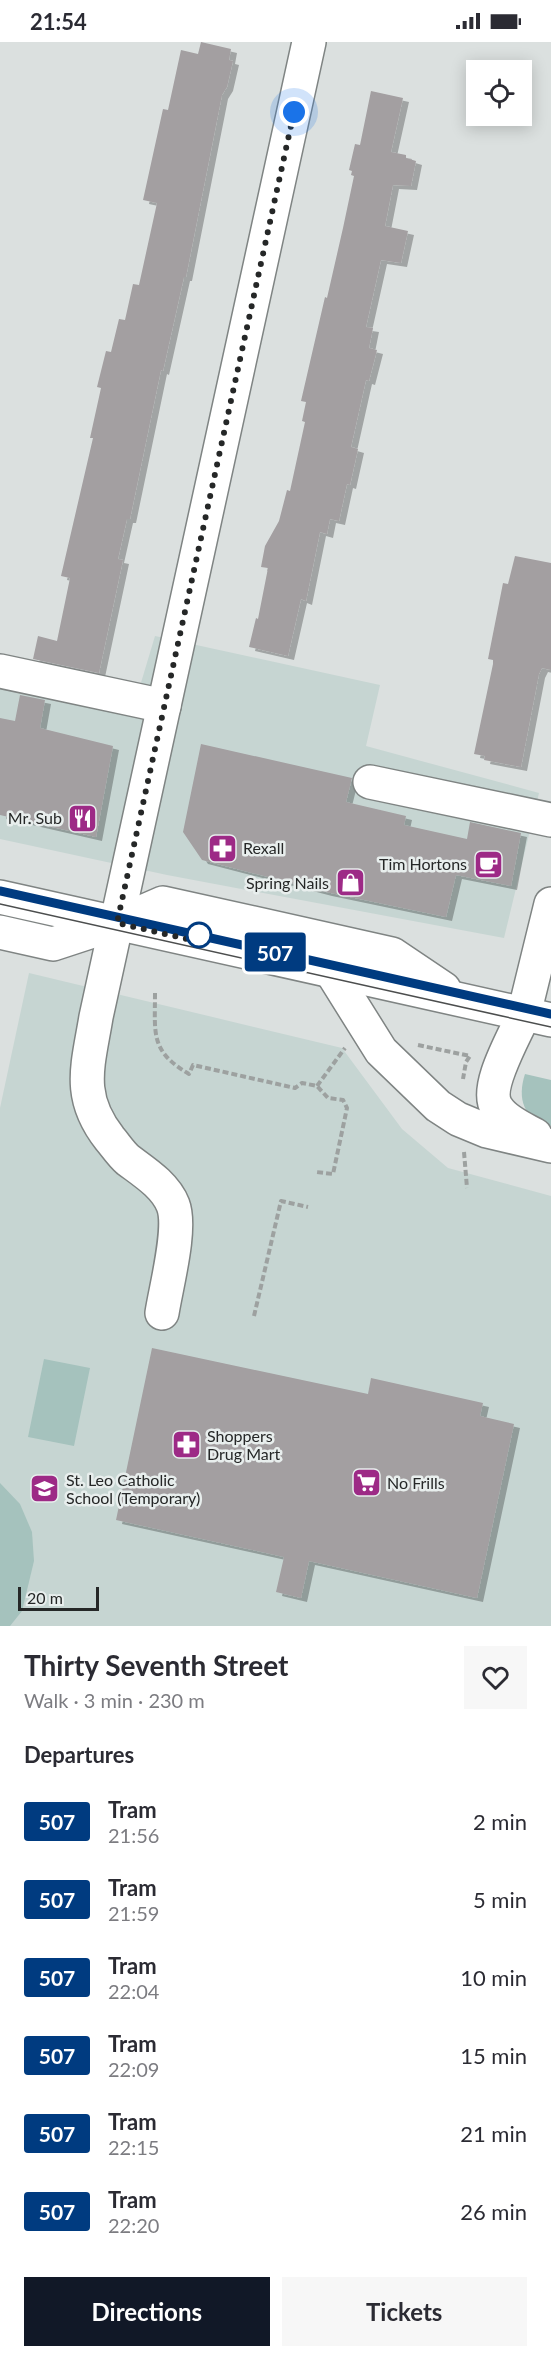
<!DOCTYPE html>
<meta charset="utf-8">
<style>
:root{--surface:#fff;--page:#f7f7f7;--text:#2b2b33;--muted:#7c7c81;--accent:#111827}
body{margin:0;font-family:Lato,sans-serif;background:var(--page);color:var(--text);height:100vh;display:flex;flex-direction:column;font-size:22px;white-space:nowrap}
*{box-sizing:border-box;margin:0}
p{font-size:20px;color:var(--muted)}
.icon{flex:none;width:33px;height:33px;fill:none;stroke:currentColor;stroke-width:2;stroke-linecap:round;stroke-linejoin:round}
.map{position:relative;height:1584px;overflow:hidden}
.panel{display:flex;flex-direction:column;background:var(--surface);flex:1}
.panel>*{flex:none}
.badge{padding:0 12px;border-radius:4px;font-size:21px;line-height:39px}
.tools{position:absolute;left:466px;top:18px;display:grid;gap:12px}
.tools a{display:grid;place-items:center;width:66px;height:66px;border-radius:0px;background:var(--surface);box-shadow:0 3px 15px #0003;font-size:30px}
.scale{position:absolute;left:18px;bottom:15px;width:81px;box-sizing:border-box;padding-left:6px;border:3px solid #252727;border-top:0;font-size:16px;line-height:21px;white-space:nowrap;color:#252727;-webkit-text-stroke:4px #e8eeed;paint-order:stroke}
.you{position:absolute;width:30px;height:30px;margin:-15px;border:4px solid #fff;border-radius:50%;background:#1a73e8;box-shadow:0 0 0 9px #1a73e833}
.map>.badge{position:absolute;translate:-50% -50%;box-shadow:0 0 0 3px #fff}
h2{padding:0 24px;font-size:22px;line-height:54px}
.round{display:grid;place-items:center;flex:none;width:63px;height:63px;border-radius:0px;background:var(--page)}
.head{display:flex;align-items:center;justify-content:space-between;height:102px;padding:0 24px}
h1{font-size:28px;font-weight:700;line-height:45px}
.primary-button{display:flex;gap:12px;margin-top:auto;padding:12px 24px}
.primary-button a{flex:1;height:69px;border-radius:0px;background:var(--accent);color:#fff;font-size:24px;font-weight:700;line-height:69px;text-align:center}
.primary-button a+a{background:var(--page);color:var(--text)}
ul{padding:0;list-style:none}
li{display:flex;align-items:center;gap:18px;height:78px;padding:0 24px}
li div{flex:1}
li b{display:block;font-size:22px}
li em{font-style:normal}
li .badge{min-width:66px;font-weight:700;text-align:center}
.status{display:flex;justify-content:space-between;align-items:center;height:42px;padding:0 30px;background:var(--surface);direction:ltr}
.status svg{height:16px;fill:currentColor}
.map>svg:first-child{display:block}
</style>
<div class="status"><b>21:54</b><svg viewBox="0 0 49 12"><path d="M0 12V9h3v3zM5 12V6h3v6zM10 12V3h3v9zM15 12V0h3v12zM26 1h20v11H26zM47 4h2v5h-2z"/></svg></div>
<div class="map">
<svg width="551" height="1584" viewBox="0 0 551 1584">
<defs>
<filter id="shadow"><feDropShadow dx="6" dy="4" stdDeviation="0" flood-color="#0004"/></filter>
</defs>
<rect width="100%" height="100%" fill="#dbe0df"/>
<g fill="#c6d5d2">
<polygon points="155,594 380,643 366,704 539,751 504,896 167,833 0,797 0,624 137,654"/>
<polygon points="29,931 342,1006 402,1087 448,1126 551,1154 551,1584 0,1584 0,1066"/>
</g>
<g fill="#a5c2bd">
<path d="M525,1032L551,1038V1084C523,1078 517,1056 525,1032Z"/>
<polygon points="44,1317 90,1326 74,1404 28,1395"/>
<polygon points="0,1441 20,1462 32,1490 34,1519 22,1569 10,1584 0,1584"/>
</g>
<g fill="#a39fa1" filter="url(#shadow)">
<polygon points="201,0 231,7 229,18 233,19 227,45 222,53 186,235 184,235 163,329 161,328 130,477 127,477 118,517 123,518 99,631 33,617 38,594 57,599 70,536 61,534 93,396 90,396 101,346 97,345 106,309 111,310 119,277 125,278 133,242 139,243 157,161 143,158 163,67 168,68 181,8 198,12"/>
<polygon points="371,49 403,56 391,110 406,113 406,116 416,119 411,144 393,143 385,184 408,189 401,221 381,218 366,285 373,286 369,306 377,308 369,339 366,338 351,405 358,407 350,443 347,442 339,479 330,477 327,492 320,490 306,559 301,557 288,614 249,605 256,576 258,577 268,526 261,525 265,504 279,479 287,448 290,449 305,380 302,379 306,360 301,359 325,255 327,256 343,186 354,134 351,133 352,129 349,128 355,102 360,103"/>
<polygon points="515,514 551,521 551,628 542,626 539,632 521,725 484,718 485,714 474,712 493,622 493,618 488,617 503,541 508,542"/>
<polygon points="20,653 45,658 40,686 113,704 96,795 0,773 0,676 15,679"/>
<polygon points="201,702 352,736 346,760 406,774 404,783 467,797 470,780 521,791 511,844 456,833 446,875 326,850 202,818 183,790"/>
<polygon points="152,1306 368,1352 371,1336 483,1361 480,1374 514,1382 477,1556 309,1519 301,1556 276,1550 284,1515 116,1478"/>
</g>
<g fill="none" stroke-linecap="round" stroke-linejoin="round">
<defs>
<g id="minor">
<polyline points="0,629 164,664"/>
<polyline points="370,740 551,778"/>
<polyline points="524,972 551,862"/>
<path d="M162,1271C166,1245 182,1186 173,1163C165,1143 144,1130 128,1118C121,1112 116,1104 110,1097C76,1054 88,1024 96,975L309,0"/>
</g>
<g id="major">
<polyline points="0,855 551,978"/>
<polyline points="0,890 53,902 117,881 163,861 392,912 444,947"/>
<polyline points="331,929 381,1009 438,1064 458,1077 487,1089 551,1104"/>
<path d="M524,972C516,992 483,1046 497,1066C505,1079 522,1086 535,1093"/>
</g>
</defs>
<use href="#minor" stroke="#7f8483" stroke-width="36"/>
<use href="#major" stroke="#7f8483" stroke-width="36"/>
<g stroke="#9da1a0" stroke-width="4" stroke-dasharray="6 3" stroke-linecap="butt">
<path d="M155,951C155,992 150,1009 189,1032L193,1023L295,1046L302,1041L317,1044L328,1056L343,1058L347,1066L333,1132L316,1130"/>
<polyline points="418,1003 470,1014 466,1020 463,1037"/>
<polyline points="317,1044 345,1006"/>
<polyline points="464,1110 467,1146"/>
<polyline points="254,1274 281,1159 308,1165"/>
</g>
<use href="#minor" stroke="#fff" stroke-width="33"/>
<use href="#major" stroke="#fff" stroke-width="33"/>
<g stroke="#4c4e4e" stroke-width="1.5">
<polyline points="0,849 551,972"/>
<polyline points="0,862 551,985"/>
</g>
</g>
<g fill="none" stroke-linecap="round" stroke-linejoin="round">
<defs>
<polyline id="line" points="0,849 551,972"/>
</defs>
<use href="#line" stroke="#fff" stroke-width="14"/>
<use href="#line" stroke="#003b80" stroke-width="9"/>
<polyline stroke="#252727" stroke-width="6" stroke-dasharray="0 10.8" points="199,893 200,900 117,881 294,70"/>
</g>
<defs>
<symbol id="restaurant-square" viewBox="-11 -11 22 22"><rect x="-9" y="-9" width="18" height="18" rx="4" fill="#9d2a86" stroke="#e8eeed"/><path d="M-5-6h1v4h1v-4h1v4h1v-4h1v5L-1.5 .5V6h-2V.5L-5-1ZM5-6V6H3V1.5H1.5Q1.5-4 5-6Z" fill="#fff"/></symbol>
<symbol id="pharmacy-square" viewBox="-11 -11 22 22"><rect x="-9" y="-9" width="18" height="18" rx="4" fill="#9d2a86" stroke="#e8eeed"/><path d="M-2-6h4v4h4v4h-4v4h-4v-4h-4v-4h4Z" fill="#fff"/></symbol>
<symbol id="cafe-square" viewBox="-11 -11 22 22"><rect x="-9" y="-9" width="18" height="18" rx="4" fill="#9d2a86" stroke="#e8eeed"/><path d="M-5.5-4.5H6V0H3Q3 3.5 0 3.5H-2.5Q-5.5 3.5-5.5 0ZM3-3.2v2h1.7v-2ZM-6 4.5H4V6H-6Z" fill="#fff"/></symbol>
<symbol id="shop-square" viewBox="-11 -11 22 22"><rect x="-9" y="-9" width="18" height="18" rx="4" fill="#9d2a86" stroke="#e8eeed"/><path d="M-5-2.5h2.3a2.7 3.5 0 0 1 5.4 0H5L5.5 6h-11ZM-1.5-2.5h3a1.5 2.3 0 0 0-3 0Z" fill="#fff"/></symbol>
<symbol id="supermarket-square" viewBox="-11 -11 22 22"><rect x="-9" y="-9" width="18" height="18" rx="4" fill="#9d2a86" stroke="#e8eeed"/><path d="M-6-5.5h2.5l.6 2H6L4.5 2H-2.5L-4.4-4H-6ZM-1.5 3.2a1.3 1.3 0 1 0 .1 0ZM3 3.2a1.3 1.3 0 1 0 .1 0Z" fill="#fff"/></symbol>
<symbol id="school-square" viewBox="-11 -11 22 22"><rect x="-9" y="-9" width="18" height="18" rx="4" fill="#9d2a86" stroke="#e8eeed"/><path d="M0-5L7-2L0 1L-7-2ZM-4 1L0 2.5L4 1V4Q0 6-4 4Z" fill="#fff"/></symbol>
</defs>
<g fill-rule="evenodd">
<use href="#restaurant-square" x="66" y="760" width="33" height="33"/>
<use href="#pharmacy-square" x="206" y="790" width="33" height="33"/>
<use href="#cafe-square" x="472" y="806" width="33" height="33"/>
<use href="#shop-square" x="334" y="824" width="33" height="33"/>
<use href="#pharmacy-square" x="170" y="1386" width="33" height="33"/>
<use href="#supermarket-square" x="350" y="1424" width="33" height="33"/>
<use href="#school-square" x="28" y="1430" width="33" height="33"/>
</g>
<circle fill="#fff" stroke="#003b80" stroke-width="3" cx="199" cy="893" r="12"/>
<g text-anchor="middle" stroke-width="5" stroke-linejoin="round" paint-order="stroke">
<g font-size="16" fill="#252727" stroke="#e8eeed" text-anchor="start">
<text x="62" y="782" text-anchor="end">Mr. Sub</text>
<text x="243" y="812">Rexall</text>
<text x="467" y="828" text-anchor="end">Tim Hortons</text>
<text x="329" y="847" text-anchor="end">Spring Nails</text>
<text x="207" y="1400">Shoppers<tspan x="207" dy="18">Drug Mart</tspan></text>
<text x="66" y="1444">St. Leo Catholic<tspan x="66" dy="18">School (Temporary)</tspan></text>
<text x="387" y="1447">No Frills</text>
</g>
</g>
</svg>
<div class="tools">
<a><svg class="icon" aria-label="locate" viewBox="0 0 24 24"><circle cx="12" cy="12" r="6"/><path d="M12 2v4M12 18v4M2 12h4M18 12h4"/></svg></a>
</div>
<div class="scale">20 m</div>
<div class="you" style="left:294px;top:70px"></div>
<b class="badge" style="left:275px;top:910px;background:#003b80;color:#fff">507</b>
</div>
<section class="panel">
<div class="head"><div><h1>Thirty Seventh Street</h1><p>Walk · 3 min · 230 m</p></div><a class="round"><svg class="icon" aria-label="heart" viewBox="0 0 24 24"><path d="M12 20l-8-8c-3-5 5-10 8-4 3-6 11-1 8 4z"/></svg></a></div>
<h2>Departures</h2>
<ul>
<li><span class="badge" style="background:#003b80;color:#fff">507</span><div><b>Tram</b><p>21:56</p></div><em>2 min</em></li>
<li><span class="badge" style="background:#003b80;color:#fff">507</span><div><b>Tram</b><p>21:59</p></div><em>5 min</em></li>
<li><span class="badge" style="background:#003b80;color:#fff">507</span><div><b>Tram</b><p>22:04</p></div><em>10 min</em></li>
<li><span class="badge" style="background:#003b80;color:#fff">507</span><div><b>Tram</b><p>22:09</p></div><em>15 min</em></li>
<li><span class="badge" style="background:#003b80;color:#fff">507</span><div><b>Tram</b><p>22:15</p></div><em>21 min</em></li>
<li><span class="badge" style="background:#003b80;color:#fff">507</span><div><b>Tram</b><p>22:20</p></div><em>26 min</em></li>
</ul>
<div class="primary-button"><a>Directions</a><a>Tickets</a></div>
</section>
